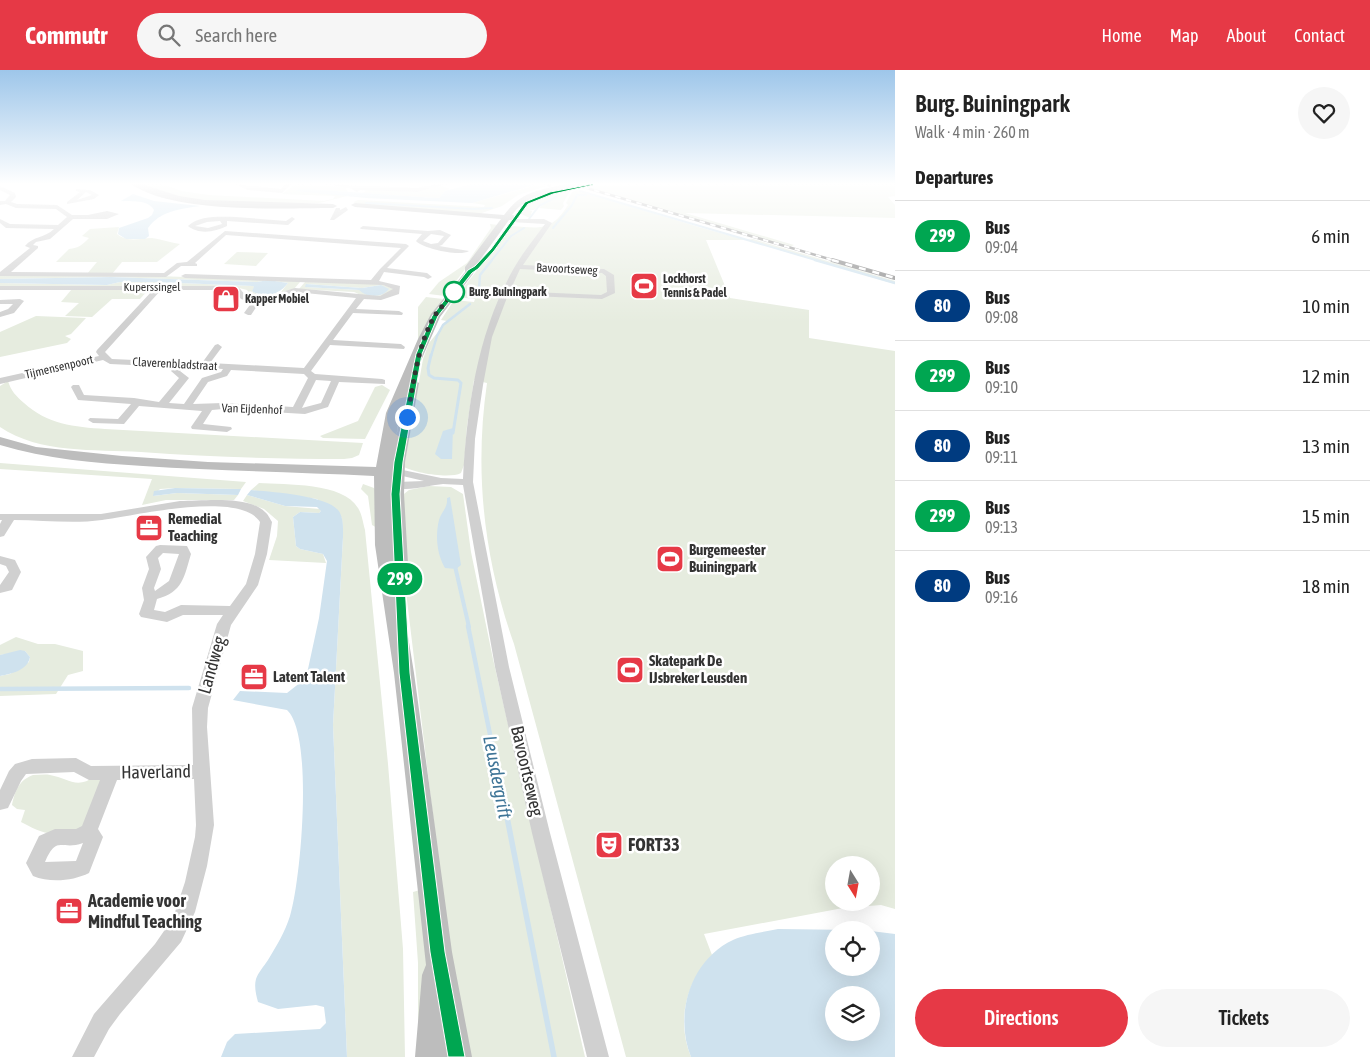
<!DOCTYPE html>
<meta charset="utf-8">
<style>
:root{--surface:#fff;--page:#f6f6f6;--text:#222;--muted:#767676;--line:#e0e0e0;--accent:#e63946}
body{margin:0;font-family:"Asap Condensed",sans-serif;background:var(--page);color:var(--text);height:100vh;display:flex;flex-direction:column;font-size:19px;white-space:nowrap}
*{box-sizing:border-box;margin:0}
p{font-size:16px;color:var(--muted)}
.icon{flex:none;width:28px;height:28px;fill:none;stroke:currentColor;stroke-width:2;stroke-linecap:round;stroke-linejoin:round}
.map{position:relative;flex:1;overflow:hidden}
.drawer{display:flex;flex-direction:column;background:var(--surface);width:475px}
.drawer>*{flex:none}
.badge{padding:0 10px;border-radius:16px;font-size:18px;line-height:32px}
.needle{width:32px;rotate:169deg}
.fabs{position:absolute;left:825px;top:786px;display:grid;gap:10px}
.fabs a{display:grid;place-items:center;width:55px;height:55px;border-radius:50%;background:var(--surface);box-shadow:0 5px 20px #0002;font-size:25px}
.you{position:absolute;width:25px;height:25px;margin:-12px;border:4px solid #fff;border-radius:50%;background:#1a73e8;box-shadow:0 0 0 8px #1a73e833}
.map>.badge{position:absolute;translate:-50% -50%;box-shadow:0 0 0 2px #fff}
h2{padding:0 20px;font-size:19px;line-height:45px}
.round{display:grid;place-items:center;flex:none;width:52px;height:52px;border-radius:26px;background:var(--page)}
.head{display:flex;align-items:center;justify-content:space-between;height:85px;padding:0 20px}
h1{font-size:24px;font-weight:600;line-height:38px}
.action{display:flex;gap:10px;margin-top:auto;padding:10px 20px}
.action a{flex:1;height:58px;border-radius:30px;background:var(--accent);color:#fff;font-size:20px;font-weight:600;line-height:58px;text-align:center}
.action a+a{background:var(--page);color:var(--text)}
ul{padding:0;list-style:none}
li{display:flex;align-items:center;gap:15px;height:70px;padding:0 20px;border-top:1px solid var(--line)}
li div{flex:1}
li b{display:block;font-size:19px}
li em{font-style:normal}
li .badge{min-width:55px;font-weight:700;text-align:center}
header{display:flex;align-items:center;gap:30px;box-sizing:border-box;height:70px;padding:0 25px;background:var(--accent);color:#fff}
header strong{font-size:24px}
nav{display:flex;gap:28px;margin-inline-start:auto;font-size:18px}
.search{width:350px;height:45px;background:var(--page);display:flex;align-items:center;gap:12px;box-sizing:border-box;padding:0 18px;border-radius:28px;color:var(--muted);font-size:19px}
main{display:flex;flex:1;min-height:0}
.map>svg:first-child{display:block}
</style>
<header>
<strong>Commutr</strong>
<div class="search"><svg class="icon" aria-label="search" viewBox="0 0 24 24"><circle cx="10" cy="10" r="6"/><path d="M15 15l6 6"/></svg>Search here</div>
<nav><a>Home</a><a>Map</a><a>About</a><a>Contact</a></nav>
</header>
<main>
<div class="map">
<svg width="895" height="987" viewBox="0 0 895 987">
<rect width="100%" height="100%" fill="#fff"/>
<g fill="#e6ecdf" fill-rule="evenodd">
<polygon points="140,114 163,114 181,121 209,125 324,131 333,129 335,126 282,124 296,114 345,117 348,122 299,119 347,126 319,133 245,133 180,128"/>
<polygon points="531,114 547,116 518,125 502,136 476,145 355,134 354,132 358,130 484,137 485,135 472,133 533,116"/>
<polygon points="595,115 895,114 895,126 888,127 895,135 895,148 685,143 794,175 790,177 584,117"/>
<polygon points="442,116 450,119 445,121 439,128 435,128 363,123 368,119 419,121"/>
<path d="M582,118L570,121L563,133L564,136L561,140L539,138L544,134L542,133L534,140H529L532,141L530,148L521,144C528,125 563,119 582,118Z"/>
<path d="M577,120L702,158L746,170L753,169L895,211V214L746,170H706L730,228L809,240V268L895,281V839L881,835L843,838L704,864L712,885C686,913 676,950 691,987H626L514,574C484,489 474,402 487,313L474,310L467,356L464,395L461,403C450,409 415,403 404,397L423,289L429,273L447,251L441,250L454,230L474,232L475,229L456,227L512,156C540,158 551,162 568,135L566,133L572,122ZM834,795H871V832H834Z"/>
<polygon points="490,154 498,155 445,226 429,224 439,212 467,193 491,158"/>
<path d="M119,157L117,164C128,173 140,168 152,168C161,169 171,173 180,174L157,192H122L112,204H87L97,192H56L69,179C79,178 82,175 89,168L82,166L90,159Z"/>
<polygon points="237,182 268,183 256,196 224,194"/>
<path d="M0,206H160L259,210L284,209L300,212L294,219L288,220L284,226H251L247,220L239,218L0,217V213L107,215L120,212H155L253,216L255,217L252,221C261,227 271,225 281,222L288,213L268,210L257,212L111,207L0,209Z"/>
<path d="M305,212L381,214L394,219L383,226L361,225L354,222L299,219ZM307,214L362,218L381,215L383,224L371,226L360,220L306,217Z"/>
<polygon points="72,219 148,220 140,229 112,229 92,247 65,246 79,233 61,232"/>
<polygon points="426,227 443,229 418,271 418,237"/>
<polygon points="36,246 86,248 71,264 65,266 71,269 67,273 0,287 0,262"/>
<path d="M8,311C11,321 16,326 24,333C47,354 74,357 105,359L363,373L359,385L352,388L344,389C276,389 209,387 141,382C94,379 40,384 0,357V316Z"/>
<polygon points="382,315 390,320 365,369 323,368 320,366 358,351 375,317"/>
<polygon points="0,393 246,412 241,419 175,418 160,419 153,426 177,423 238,425 234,430 166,430 142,435 152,409 0,399"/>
<path d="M259,413C286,415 343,412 358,438C362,444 363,453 365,460L388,694L403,879L405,987H347L333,655L343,467L342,448L317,429L251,420Z"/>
<polygon points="363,414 374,418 377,422 379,459 372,455 368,426 361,419"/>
<polygon points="429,416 451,417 463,424 471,482 493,589 585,987 462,987 407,530 398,446 400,427 409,420"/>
<polygon points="247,425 285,436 320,439 321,441 319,443 300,442 293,447 296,476 300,479 323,484 326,493 269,490 277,466 278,451 264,439 243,431"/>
<polygon points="16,567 38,574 55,574 83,581 83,601 68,605 56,624 0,626 0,606 10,604 29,592 30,587 25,581 0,585 0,575"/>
<path d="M33,705C39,705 45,704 50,705C68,708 77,720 95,706L103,707L83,761C52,765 49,767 21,752L25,740L17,739L12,735C15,721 19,710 33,705Z"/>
<polygon points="420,820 426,884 426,951 418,987 418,893 413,822"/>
</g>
<g fill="#cfe2ee" fill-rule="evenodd">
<polygon points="471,114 534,115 472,133 366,128 295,121 299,119 309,119 435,128 439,128 445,121"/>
<path d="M133,124L154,131L200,136C180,139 160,141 148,158L149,166L145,169H126L118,164L119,158L148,148L152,145L154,140C148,129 131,132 121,131Z"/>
<path d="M111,207L257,212L268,210L288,213C279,225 265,229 252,221L254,217L253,216L155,212H120L107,215L0,213V209Z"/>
<path d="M306,214L362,218L381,215L389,219C382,228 367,228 359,220L305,217Z"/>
<polygon points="453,358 452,389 441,389 435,384 443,361"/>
<polygon points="175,418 235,419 241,419 238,425 177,423 153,426 154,421"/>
<path d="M251,420C271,422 325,425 338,440C344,447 343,459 343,467L333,655L347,987H221L227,972L235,964L320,959L326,953L324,937L316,935L278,939L258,932C256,925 254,916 256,909C258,903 264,896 268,890C277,875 285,862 290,846C301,810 314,665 287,640L233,630L240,621L287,623L301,612L308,599L319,548L327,491L323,484L300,479L296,476L293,447L300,442L319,443L321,441L317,437L285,436L247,425Z"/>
<path d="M450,427L461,495L456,499L445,498C437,484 435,466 439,450C441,442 448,438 447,428Z"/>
<path d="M20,580L25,581L30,587C28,600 11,604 0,606V585Z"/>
<path d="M778,859L856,860H834V898H871V861L895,864V987H691C674,945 690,890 733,870C746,864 764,862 778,859ZM834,925H871V962H834Z"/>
</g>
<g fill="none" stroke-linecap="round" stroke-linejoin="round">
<g stroke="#cfe2ee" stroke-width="2">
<polyline points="580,121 819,191"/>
<polyline points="366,133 474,139 492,138"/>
<polyline points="529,149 539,136 556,127"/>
<polyline points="553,158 572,135 577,125 586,125"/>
<polyline points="491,191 511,166 524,158"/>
</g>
<g stroke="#cfe2ee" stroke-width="2.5">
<polyline points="815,190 895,213"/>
<polyline points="476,226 479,219 480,205 492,190"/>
<polyline points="431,286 437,266 443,255 470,234"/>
</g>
<polyline stroke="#cfe2ee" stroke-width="3" points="431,285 428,298 429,305 434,308 458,310 461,313 453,363"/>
<polyline stroke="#cfe2ee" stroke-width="4" points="455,496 469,557"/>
<g stroke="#cfe2ee" stroke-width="4.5">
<polyline points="468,556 507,748"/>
<polyline points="0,619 189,618"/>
</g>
<polyline stroke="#cfe2ee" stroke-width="5.5" points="507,747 554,987"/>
<g fill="#d0d0d0" fill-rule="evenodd">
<polygon points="235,114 281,119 285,114 291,114 282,123 248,120"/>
<polygon points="323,114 417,118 436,114 448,114 417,122 360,120 357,122 350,118"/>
<polygon points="544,114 551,114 552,115 549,117"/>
<path d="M0,116L15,123L16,127L11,132L17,134L57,135L72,145H88L107,141L119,144L107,149H73L50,169L36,172L33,175L38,176V178L11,202L164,203L177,193L187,192L225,161L406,174L409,176L387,198L427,203L432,207L428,209L424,207L384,202L379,211L400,216L399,224L381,230L364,229L356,239L399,241L403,243L402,245L353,243L333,270L401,274L405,277L404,279L330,275L311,301L315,304L382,309L385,310V314L339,312L328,337L305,344L223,339L212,340L203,354L231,357L232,359L227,362L192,359L191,357L202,341L139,336L124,354L93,353L88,350L90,348L118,349L131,334L78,330L71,317L73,315H79L84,325L134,328L159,332L179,308L171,301L174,297L110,294L103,290L0,314V308L99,286L96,282L97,280L153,220H0V216H236C241,218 243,224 248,227C267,236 279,221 295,218L380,226L393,219L383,215L185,208L181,206L185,204L371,210L380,199L401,178L226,165L195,193L197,194V196H181L166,207L0,206V202L30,178L25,176C33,166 45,168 54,159L6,158L0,153V149L10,154L58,155L67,147L56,139L16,138L6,134L0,135V131H5L10,125L0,120ZM161,220H234L241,229L252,232L244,243L248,245H251L259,233L279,231L295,222L356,228L304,298L210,293L222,277L218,274L215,275L202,293L112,289L105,282ZM184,297L223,299L221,302L202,308L184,334L169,333L189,308L180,301ZM231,300L304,304L308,308L293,337L223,333L193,334L208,312L227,306ZM316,310L331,311L321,333L302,338Z"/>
<path d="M76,119L90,120L99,125L94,129L67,134V132L80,122L76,121ZM86,122L92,125L77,130Z"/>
<polygon points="346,137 348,140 334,150 330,150 336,138 340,138 340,140"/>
<path d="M236,147L286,151L292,147L295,149L288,155L227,151V156C215,162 199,165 188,156C200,145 220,147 236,147ZM220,151L222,154L208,158L195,156L207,152Z"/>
<path d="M513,149H544L552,153L523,195L604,199L614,205L615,223L602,229L508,225L492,267L483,315L475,369L473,412L509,597L550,763L609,987H587L532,763L495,597L463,415C456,415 449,414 443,414C430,415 401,424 391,415L397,412L424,411L394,404L393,402L398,399L441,408L463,409C467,336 478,261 514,198C523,182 535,168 545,154L511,152ZM520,199L602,203L606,206L607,222L601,225L510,221Z"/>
<path d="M363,156L428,161L440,160L451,165L442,175L439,176L469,181C460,187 426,179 417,172L416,171L422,164L361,159L360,158ZM431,164L444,166L438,173L431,174L423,171Z"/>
<polygon points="20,229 24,231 14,243 0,247 0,242 8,239 13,234 0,234 0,230"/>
<path d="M180,431C203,431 248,425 265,442C268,444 270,449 272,452L267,484L258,515L231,555L208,638L207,657L214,755L207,796L195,842L181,872L120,944L109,959L94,987H72L94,944L155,874L173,848L185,812L195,767L196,755L194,709L117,710L98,759L103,767L89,803C73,811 50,813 33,806L26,793L39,766L55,759H76L82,756L100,710H89L74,702L26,704L21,711L8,738L0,740V720L9,701L15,694L32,689L76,688L91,696L193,695L192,638L217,554L223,545H183L167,552L141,547L139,544L144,530L142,518L149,499L146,487L156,476L160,475L187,476L191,484C184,507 183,522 157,529L154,540L165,542L181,535L230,536L246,514L255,484L260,452C240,420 134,446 102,450C73,454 42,450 14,450L4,466L0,467V454L2,450H0V444H101ZM163,483L179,484L169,511L155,521L154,518L161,499L158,488ZM83,773L76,791L45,792C57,764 61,781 83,773Z"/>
<polygon points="0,486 15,490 21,502 12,520 0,523 0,515 9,502 6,496 0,494"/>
</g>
<g fill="#bdbdbd" fill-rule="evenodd">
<path d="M131,114H142L179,126L205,130L333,134L337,136L333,138C280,138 174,144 131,114Z"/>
<path d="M565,114H580C555,127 532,118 512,145L518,146V150H509L475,197L473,204L440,247L413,309L419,313L405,392L404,424L409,511L406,515L400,517L414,603L452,882L472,987H415L422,905L426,895L394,603L375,475L374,406C297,402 220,401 143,396C95,393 46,389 0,375V367L36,377L122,386L208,392L376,397L386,343L418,269L431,244L465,202V197L501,149L355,137L351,135L355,133L504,145C522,121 537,121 565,114ZM401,339L396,368L400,343Z"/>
</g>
<defs>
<polyline id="rail-far1" points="573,114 836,191"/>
<polyline id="rail" points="832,190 895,208"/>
</defs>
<use href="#rail-far1" stroke="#888" stroke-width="2.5"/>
<use href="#rail" stroke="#888" stroke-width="4"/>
<use href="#rail-far1" stroke="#fff" stroke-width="2" stroke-dasharray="5.5" stroke-linecap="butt"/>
<use href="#rail" stroke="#fff" stroke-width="2.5" stroke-dasharray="7" stroke-linecap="butt"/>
</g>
<linearGradient id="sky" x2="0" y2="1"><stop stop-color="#9ec6ea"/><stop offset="0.45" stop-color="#fff"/><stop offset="1" stop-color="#fff" stop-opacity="0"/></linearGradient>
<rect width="895" height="253" fill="url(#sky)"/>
<polygon fill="#00a651" stroke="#fff" points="593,114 593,115 553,124 528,134 494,181 478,199 472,203 438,246 422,284 403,392 400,424 410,603 445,882 465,987 448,987 430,882 399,603 391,424 394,392 416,284 432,246 468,200 475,196 491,179 525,132 550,122"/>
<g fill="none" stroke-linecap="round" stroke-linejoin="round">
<path stroke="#333" stroke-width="5" stroke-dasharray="0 9" d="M407,347C414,313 417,276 435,245C442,236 450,227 457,218L454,222"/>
</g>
<defs>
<symbol id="stadium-square" viewBox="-11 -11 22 22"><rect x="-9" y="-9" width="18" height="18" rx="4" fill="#e63946" stroke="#fff"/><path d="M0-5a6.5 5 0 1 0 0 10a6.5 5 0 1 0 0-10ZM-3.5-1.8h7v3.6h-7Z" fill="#fff"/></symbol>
<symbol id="shop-square" viewBox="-11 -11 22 22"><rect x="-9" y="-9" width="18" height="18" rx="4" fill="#e63946" stroke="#fff"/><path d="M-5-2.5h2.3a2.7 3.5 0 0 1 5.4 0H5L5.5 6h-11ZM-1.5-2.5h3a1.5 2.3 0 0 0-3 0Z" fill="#fff"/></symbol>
<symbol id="office-square" viewBox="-11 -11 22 22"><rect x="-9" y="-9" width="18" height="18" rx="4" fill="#e63946" stroke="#fff"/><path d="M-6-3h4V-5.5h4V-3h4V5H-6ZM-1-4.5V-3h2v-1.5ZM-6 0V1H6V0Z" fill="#fff"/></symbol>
<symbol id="theatre-square" viewBox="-11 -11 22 22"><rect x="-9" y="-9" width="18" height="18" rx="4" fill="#e63946" stroke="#fff"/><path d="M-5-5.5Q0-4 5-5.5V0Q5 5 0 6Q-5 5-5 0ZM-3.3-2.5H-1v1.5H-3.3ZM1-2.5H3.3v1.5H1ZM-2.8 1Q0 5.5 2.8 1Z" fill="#fff"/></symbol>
</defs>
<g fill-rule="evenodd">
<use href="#stadium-square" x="628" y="200" width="32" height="32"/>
<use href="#shop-square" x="210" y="213" width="32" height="32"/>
<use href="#office-square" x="133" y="442" width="32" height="32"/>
<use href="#stadium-square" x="654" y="473" width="32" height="32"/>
<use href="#stadium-square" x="614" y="584" width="32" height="32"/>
<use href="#office-square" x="238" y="591" width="32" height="32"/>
<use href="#theatre-square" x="593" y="759" width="32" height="32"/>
<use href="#office-square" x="53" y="825" width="32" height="32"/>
</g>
<circle fill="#fff" stroke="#00a651" stroke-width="2.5" cx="454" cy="222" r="10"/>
<g text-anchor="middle" stroke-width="5" stroke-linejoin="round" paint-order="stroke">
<g font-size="12" fill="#333" stroke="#fff">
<text transform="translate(567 199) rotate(3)" y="4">Bavoortseweg</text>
<text x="152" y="221">Kuperssingel</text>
<text transform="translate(175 294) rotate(3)" y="4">Claverenbladstraat</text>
<text transform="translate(59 297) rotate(-13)" y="4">Tijmensenpoort</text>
<text transform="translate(252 339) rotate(2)" y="4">Van Eijdenhof</text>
</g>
<g font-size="12" font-weight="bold" fill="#333" stroke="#fff" text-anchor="start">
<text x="663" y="213">Lockhorst<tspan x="663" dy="14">Tennis &amp; Padel</tspan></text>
<text x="245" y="233">Kapper Mobiel</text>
</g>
<g font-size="12" font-weight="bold" fill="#333" stroke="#fff" text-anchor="start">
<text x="469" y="226">Burg. Buiningpark</text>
</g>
<g font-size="15" font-weight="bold" fill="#333" stroke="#fff" text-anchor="start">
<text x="168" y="454">Remedial<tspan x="168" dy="17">Teaching</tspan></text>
<text x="689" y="485">Burgemeester<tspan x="689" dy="17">Buiningpark</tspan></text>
<text x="649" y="596">Skatepark De<tspan x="649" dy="17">IJsbreker Leusden</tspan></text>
<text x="273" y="612">Latent Talent</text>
</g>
<g font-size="18" fill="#333" stroke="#fff">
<text transform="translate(212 595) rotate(-74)" y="6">Landweg</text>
<text transform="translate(527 701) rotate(77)" y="6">Bavoortseweg</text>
<text transform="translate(156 702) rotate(-1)" y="6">Haverland</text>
</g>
<g font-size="18" font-weight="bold" fill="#333" stroke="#fff" text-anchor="start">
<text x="628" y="781">FORT33</text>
<text x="88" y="837">Academie voor<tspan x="88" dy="21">Mindful Teaching</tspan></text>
</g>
<g font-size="19" font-style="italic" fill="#3f7597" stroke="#fff">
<text transform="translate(498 707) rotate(79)" y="7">Leusdergrift</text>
</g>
</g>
</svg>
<div class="fabs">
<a><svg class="needle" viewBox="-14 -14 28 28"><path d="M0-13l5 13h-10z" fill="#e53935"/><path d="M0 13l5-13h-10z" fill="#767676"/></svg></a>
<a><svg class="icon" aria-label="locate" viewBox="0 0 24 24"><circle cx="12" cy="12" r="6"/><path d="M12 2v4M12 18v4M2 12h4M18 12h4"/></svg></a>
<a><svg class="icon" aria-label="layers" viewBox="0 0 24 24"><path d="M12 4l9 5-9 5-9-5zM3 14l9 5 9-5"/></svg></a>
</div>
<div class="you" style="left:407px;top:347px"></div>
<b class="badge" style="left:400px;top:509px;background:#00a651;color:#fff">299</b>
</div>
<section class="drawer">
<div class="head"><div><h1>Burg. Buiningpark</h1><p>Walk · 4 min · 260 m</p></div><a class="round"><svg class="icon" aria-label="heart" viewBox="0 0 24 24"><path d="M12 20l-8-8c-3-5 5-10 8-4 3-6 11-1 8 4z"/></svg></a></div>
<h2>Departures</h2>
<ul>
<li><span class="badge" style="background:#00a651;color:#fff">299</span><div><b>Bus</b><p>09:04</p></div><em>6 min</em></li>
<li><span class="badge" style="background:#003b80;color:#fff">80</span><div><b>Bus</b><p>09:08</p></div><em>10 min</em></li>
<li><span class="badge" style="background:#00a651;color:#fff">299</span><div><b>Bus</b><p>09:10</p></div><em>12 min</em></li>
<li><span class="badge" style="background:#003b80;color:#fff">80</span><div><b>Bus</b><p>09:11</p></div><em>13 min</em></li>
<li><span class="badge" style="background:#00a651;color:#fff">299</span><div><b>Bus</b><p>09:13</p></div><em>15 min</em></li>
<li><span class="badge" style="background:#003b80;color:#fff">80</span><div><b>Bus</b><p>09:16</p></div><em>18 min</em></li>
</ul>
<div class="action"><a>Directions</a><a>Tickets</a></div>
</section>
</main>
